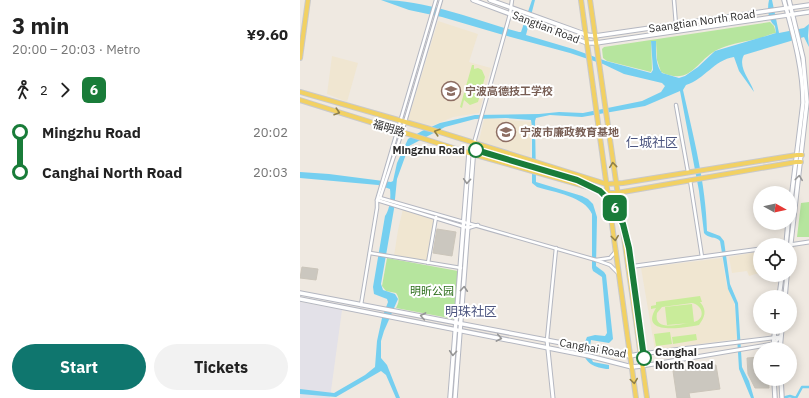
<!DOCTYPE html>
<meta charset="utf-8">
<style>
:root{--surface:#fff;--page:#f2f2f2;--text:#222;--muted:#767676;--accent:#0f766e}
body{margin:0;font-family:"IBM Plex Sans","Noto Sans SC",sans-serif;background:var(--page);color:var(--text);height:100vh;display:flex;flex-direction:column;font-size:15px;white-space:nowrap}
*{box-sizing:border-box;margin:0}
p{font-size:13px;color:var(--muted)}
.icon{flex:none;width:22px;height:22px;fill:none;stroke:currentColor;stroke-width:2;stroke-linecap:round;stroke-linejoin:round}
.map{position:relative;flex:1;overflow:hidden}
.details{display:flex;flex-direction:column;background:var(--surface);width:300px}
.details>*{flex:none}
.badge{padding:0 8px;border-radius:6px;font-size:14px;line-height:26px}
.needle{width:26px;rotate:98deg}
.tools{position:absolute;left:453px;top:186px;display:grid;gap:8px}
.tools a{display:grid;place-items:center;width:44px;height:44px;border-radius:50%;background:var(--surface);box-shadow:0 2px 10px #0003;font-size:20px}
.map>.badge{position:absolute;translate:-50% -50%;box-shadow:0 0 0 2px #fff}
.legs{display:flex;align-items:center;gap:6px;height:44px;padding:0 12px;font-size:13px}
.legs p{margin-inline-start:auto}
.overview{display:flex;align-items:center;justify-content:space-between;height:68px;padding:0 12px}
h1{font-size:22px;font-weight:700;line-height:30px}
.button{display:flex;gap:8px;margin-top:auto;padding:8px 12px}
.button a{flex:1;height:46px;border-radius:24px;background:var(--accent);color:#fff;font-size:16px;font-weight:700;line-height:46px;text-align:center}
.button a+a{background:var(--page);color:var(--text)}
ul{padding:0 12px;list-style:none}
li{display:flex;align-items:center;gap:14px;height:40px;font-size:15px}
li i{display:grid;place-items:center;width:6px;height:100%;margin:0 5px;background:currentColor}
li i::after{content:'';width:10px;height:10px;margin:-5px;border:3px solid;border-radius:50%;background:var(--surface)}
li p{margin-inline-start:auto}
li:first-child i{background:linear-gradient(#0000 50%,currentColor 0)}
li:last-child i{background:linear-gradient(currentColor 50%,#0000 0)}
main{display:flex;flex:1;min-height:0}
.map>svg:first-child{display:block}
</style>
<main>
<section class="details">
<div class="overview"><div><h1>3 min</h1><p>20:00 – 20:03 · Metro</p></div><b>¥9.60</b></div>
<div class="legs"><svg class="icon" aria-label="walk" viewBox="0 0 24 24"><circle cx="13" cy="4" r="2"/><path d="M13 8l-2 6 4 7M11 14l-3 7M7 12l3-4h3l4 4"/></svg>2<svg class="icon" aria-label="forward" viewBox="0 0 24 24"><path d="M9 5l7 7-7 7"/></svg><b class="badge" style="background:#197c39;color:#fff">6</b></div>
<ul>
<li><i style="color:#197c39"></i><b>Mingzhu Road</b><p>20:02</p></li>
<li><i style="color:#197c39"></i><b>Canghai North Road</b><p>20:03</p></li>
</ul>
<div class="button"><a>Start</a><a>Tickets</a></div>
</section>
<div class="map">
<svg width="509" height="398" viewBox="0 0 509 398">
<rect width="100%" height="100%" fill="#efe9e1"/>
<polygon fill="#e3e1e8" points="0,302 42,310 30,398 0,398"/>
<g fill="#f0e6d1">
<polygon points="138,21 178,34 169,62 191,68 179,113 153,117 132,126 108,120"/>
<polygon points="32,56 58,63 47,102 27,94"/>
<polygon points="189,118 232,122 230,157 179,141 184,119"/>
<polygon points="103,209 135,218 128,262 94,256 98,230"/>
<polygon points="457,252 459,273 449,276 447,271 432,273 429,257"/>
<polygon points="422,258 427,287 433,298 435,309 437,339 355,350 341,268"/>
</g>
<g fill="#b6e59e">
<path d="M470,22L474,26L476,33C470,34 466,36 461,38C448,41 432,43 419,49C396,59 392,87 361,72L357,60L356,41H351L352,69L351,72L307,61L303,58L302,49L304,47Z"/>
<polygon points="509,202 509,237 497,237 501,203"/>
<path d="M87,258L158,271L154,319L96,308C99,302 100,299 96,293L86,291L82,286Z"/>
</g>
<g fill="#c9ec9a" fill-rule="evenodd">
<polygon points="172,65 174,65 174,69 178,68 182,70 185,77 178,102 170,105 164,100 162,108 160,107"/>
<path d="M400,296L402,302H400C408,311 404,318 399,325C387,327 338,337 356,308L351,309V306L356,305V302ZM392,303C403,305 406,319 394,322L392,304L365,307L367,325L390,323C379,324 353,332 357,313L362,307Z"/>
<polygon points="370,332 372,344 356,346 354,334"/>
<polygon points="396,334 397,340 373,344 372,337"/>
</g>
<path fill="#75cff0" d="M81,0C128,0 174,20 219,32H221L232,0H235L226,35L273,49L306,61L351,73L353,70L351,41H356C356,52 355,64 362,73L379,78L385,76L398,67L415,51L476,33L475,26C468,20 467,9 469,0H472L479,33L504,28L509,24L508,36L509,47L504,37L444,55C437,67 451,81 454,92L439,71L434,57C414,60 405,79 386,85L383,90C393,135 406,184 407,231L420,236L424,241L430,284L438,303L442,367L449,381L454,398H451L439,369L435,304L428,289L420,241C416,236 408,239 404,233L399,191L380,91L345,106L282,117L250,115L236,118L235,121L236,182L282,196L288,199L293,204L297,217L296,266L304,272L306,275L313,339L309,343L291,340L289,353L293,362L309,365V369C290,368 277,358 287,337L295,335L305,336L307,333L302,277L293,271L292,268V214C285,197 254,192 237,187L232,183V127L231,120L206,118L175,119L145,127L109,146L97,179L94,209L81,284L83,290L95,294L98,299L84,331L81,341V358L87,365L100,398H96L86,375L81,371L36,397L0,394V389L34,393L65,375L75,367L77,341L82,318L88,302L87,299L74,294L73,287L85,216C90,209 91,197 90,189L78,185L0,178V172L29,174L91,182L93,181L97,163L108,139L122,131L140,123L175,115L239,114L259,112L283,113L342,101L361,92L365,86L362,83L324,74L303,64L270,53L200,34L142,17L109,10Z"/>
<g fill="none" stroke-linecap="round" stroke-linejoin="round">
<polyline stroke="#75cff0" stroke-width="2.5" points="482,398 490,396 496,398 502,387 509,387"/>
</g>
<g fill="#cbc7bf" stroke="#cbc5ba">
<polygon points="137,229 156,232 152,256 133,253"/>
<polygon points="2,267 18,269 16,280 0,278"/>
<polygon points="460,357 460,379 468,379 469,388 455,388 448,374 447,358"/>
<polygon points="416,365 420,389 389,393 390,398 377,398 373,371"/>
</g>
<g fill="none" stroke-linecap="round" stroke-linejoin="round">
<defs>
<g id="minor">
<polyline points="136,0 77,200 168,228 178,225"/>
<polyline points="374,0 376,25"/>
<polyline points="376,105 388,172"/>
<polyline points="174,143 210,14 212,0"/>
<polyline points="390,180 402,257"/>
<polyline points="80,198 296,260"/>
<polyline points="316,251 310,258 296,260 310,265 318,273"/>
<polyline points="70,253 161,268"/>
<polyline points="128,263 136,217"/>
<polyline points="61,305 77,208 77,200 80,198 102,132 141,0"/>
<polyline points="247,340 256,248"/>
</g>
<g id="tertiary">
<polyline points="489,245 509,242"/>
<polyline points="328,267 460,249"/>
<polyline points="247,340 253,398"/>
<polyline points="340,354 480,337"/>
<polyline points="342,366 473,344 480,337"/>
</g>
<g id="secondary">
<polyline points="173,0 287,43 296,43 509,12"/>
<polyline points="190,0 287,35 295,36 509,5"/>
<path d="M484,0C493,34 503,68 503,103L490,208"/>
<polyline points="489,0 503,58 507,102 490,251"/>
<polyline points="486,245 488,223"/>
<polyline points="0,293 330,356 340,354"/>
<polyline points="479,297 482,275"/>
<polyline points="485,297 487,275"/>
<polyline points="0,299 289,356 332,367 342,366"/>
<polyline points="473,349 475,327"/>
<polyline points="480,349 482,327"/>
<polyline points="474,379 475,398"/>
<polyline points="481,379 482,398"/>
<polyline points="150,398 168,166 169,153 174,143"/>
<polyline points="155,398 174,145"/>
</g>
<g id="primary">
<polyline points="281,0 336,398"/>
<polyline points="290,0 347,398"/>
<polyline points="0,58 8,0"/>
<polyline points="0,92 130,129 306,184 323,183 497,155 502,155"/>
<polyline points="0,100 169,153 309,193 317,193 496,162 501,162"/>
</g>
</defs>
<use href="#minor" stroke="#b4b7c1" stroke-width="4.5"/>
<use href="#tertiary" stroke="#b4b7c1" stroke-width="5"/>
<use href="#secondary" stroke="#b4b7c1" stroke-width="5.5"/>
<use href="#primary" stroke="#c9c9c9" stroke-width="6"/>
<use href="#minor" stroke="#fff" stroke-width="2.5"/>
<use href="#tertiary" stroke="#fff" stroke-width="3"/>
<use href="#secondary" stroke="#fff" stroke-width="3.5"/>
<use href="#primary" stroke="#f2d163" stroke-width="4"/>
</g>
<defs><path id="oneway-chevron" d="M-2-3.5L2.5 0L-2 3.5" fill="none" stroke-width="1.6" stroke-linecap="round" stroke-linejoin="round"/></defs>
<g stroke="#908048">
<use href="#oneway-chevron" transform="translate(37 112) rotate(18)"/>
<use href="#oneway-chevron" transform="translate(137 132) rotate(-162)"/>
<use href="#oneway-chevron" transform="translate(313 165) rotate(-96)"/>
<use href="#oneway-chevron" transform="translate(315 238) rotate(83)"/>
<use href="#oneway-chevron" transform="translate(334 381) rotate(82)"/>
</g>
<g stroke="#969696">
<use href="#oneway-chevron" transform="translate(499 178) rotate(-83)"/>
<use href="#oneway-chevron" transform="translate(167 181) rotate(94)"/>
<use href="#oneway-chevron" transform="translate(164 289) rotate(-86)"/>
<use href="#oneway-chevron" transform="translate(123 316) rotate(-169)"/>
<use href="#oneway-chevron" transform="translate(199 338) rotate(11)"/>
<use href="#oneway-chevron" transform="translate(153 353) rotate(94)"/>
</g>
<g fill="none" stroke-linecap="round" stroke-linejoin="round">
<defs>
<polyline id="line-1" points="176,150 277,180 300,191 312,203 323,224 329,248 344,358"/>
</defs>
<use href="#line-1" stroke="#fff" stroke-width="9"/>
<use href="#line-1" stroke="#197c39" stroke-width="6"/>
</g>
<defs>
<symbol id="university-ring" viewBox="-11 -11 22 22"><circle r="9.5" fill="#fff" stroke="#8d6e63" stroke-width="1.5"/><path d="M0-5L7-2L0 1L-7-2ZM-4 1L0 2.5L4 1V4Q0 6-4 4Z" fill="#8d6e63"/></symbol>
</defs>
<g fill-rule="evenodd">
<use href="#university-ring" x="140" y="80" width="22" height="22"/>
<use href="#university-ring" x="195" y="121" width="22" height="22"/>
</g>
<g fill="#fff" stroke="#197c39" stroke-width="2">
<circle cx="176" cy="150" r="7"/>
<circle cx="344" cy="358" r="7"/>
</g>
<g text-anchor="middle" stroke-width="4" stroke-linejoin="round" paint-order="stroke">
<g font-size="11" fill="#2e2e2e" stroke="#fff">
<text transform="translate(402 21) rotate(-8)" y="4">Saangtian North Road</text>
<text transform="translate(246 27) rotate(21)" y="4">Sangtian Road</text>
<text transform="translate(89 128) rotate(17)" y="4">福明路</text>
<text transform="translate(293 348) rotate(10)" y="4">Canghai Road</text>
</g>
<g font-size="11" font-weight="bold" fill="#785e54" stroke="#fff" text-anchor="start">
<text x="165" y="95">宁波高德技工学校</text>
<text x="220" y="136">宁波市廉政教育基地</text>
</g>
<g font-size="11" font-weight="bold" fill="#2e2e2e" stroke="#fff" text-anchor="end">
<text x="165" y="154">Mingzhu Road</text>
<text x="355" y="356" text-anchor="start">Canghai<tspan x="355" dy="13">North Road</tspan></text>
</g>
<g font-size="11" fill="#2c6e1b" stroke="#fff">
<text x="132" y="295">明昕公园</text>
</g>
<g font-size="13" fill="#4d5680" stroke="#fff">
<text x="352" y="147">仁城社区</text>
<text x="171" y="316">明珠社区</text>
</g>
</g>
</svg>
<div class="tools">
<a><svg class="needle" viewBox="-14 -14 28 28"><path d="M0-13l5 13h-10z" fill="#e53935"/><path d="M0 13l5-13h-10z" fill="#767676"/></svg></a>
<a><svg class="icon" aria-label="locate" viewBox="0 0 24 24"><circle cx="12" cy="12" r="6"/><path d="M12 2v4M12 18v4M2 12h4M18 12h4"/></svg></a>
<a>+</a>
<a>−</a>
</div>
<b class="badge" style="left:315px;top:208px;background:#197c39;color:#fff">6</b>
</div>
</main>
